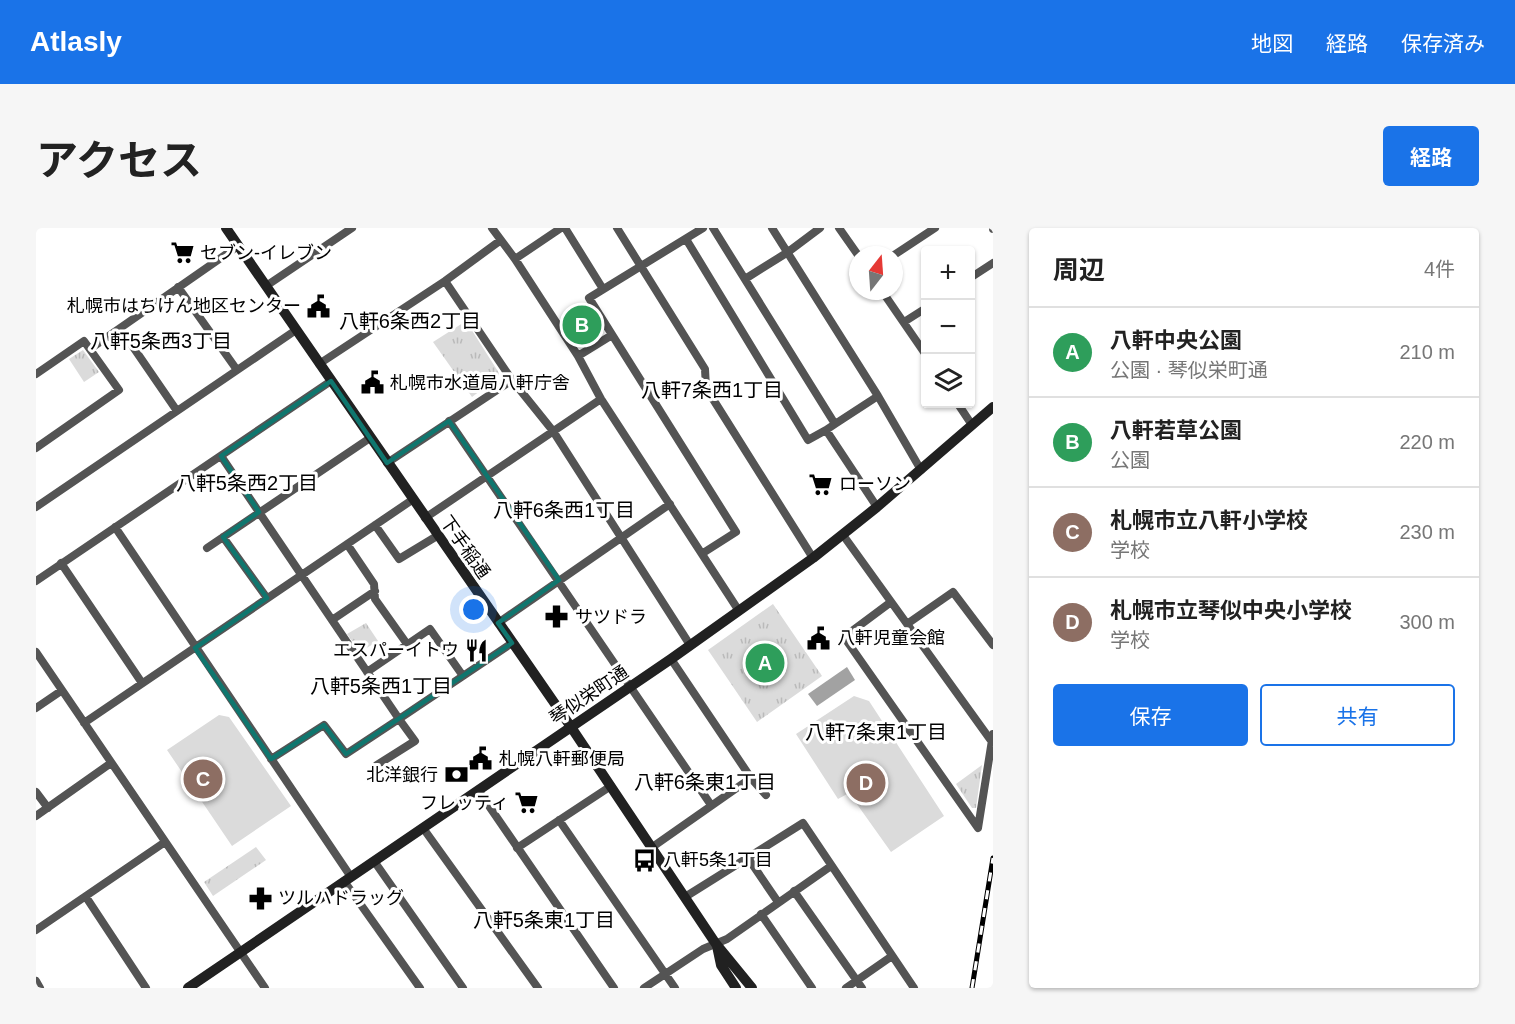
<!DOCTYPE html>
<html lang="ja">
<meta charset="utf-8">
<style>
:root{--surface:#fff;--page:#f6f6f6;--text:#222;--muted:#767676;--line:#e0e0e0;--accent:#1a73e8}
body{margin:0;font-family:Arial,"Noto Sans JP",sans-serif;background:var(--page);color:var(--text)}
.controls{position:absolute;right:18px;top:18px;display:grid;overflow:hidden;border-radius:6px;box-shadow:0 2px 4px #0004}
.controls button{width:54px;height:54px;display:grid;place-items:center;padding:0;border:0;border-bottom:2px solid var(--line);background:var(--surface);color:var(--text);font:30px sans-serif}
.compass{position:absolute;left:813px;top:18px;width:54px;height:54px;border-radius:50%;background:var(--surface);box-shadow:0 2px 4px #0004;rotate:17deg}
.you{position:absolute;left:438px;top:382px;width:21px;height:21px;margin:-15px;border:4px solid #fff;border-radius:50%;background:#1a73e8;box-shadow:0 0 0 9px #1a73e833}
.badge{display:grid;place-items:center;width:39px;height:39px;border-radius:50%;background:var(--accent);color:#fff;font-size:20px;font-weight:700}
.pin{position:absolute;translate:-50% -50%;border:3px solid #fff;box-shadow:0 2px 6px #0006}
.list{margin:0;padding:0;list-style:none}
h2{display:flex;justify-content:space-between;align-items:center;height:78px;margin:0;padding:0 24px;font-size:26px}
h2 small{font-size:20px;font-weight:400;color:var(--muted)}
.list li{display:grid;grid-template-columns:39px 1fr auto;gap:18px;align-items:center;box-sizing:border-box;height:90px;padding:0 24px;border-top:2px solid var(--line)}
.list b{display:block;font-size:22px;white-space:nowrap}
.list p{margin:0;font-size:20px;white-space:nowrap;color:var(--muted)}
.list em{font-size:20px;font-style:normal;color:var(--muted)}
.actions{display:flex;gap:12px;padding:18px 24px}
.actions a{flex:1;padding:14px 0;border:2px solid var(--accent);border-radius:6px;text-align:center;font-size:21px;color:var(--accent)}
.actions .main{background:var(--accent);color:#fff}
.icon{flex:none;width:33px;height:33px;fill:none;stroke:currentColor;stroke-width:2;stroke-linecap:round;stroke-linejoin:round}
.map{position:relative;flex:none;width:957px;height:760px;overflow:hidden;border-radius:6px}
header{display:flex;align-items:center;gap:36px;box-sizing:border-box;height:84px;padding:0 30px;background:var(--accent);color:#fff}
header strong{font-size:28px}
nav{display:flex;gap:33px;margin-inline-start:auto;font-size:21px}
.intro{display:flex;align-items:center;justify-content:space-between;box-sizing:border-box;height:144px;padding:0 36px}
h1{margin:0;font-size:42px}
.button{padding:15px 27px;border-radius:6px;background:var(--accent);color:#fff;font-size:21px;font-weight:700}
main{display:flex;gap:36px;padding:0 36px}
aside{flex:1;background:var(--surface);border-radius:6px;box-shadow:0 2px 4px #0004}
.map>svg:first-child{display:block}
</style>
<header>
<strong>Atlasly</strong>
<nav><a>地図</a><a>経路</a><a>保存済み</a></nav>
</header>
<div class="intro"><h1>アクセス</h1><a class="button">経路</a></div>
<main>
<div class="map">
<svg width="957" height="760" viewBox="0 0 957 760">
<defs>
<pattern id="park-tufts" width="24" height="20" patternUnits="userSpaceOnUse" patternTransform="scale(1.5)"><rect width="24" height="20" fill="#dbdbdb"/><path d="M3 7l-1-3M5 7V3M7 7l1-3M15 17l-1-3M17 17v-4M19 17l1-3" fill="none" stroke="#bababa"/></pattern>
</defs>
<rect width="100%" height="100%" fill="#fff"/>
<path fill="url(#park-tufts)" d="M550,75L568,103L543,118L525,90Z
M430,93L463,145L461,150L436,169L397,114Z
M47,122L63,144L48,154L33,131Z
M737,376L786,448L721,494L672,422Z
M330,395L342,413L324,424L311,406Z
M946,537L940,580H936L920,556Z
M220,619L230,632L177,668L168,654Z"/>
<path fill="#dbdbdb" d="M818,468L833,473L908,588L855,624L813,565L802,571L760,506Z
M183,487L193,489L255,578L196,618L131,522Z"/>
<path fill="#a2a2a2" d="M811,439L819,452L781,478L772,466Z"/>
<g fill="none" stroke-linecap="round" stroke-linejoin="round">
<path stroke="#545454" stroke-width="8" d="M456,0L479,31L542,128L565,171L703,383
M529,0L567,61
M581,0L669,141L670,160L777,330
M667,0L553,70L700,304L667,325
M677,0L799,196L790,202
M736,0L842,168L885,242
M803,0L822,27
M957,0V1
M650,11L772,212L790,202L841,279
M858,27L899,0
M479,31L525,0
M934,50L957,35
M709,51L752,24L784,0
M409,53L476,152L517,203L654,417
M230,58L316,0
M142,59L201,142
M846,63L890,127
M868,94L890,80
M84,100L141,183
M54,121L202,18
M542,128L576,107
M283,136L409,53L465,12
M0,146L48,113L83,162L0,220
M922,176L936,197
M413,193L675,577
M799,196L842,168
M185,228L363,491L476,415
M351,235L476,152
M0,279L260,102
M389,290L565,171
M339,297L363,331L401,308
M79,299L315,649
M807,307L956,514
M187,309L231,370
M311,316L338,356L339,371L371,416
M171,320L334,210
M25,335L106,455
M0,353L295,153
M855,374L808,409L942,600L957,506
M296,392L339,363
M462,395L634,276
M871,396L917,364L957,417
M0,424L229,760
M635,431L715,550L730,567
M331,444L394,401L427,448
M0,480L25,463
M48,495L376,272
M235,531L288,497L310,526L363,491L379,513L341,537
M442,562L578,760
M0,564L12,580
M0,588L75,535
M523,592L639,760
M387,600L502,760
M481,620L575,558
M615,620L715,550
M712,630L742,674
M338,633L427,760
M308,653L384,760
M758,663L826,760
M50,669L110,760
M649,669L767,595L878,760
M725,686L776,760
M0,702L129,614
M0,753L4,760
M608,760L667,721L691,711L795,638
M810,760L856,728"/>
<path stroke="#212121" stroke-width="10" d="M190,0L535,499L680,716L716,760
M681,718L685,737L700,760
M152,760L635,431L777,330L841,279L957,179"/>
<defs>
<path id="rail" d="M936,760L957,630"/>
</defs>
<use href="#rail" stroke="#000" stroke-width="5"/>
<use href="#rail" stroke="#fff" stroke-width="3" stroke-dasharray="9" stroke-linecap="butt"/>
</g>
<path fill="none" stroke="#0f766e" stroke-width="4.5" stroke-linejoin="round" d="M295,153L351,235L413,193L523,352L462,395L476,415L310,526L288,497L235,531L159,420L231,370L187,309L223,284L185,228Z"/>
<defs>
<symbol id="supermarket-bare" viewBox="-9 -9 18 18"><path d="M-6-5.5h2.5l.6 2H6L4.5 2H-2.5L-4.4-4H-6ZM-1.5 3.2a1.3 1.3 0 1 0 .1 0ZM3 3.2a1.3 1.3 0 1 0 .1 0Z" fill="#000" stroke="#fff" stroke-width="2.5" paint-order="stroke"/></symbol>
<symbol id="civic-bare" viewBox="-9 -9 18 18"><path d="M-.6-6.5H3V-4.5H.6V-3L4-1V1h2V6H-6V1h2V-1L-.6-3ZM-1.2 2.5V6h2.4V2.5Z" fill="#000" stroke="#fff" stroke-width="2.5" paint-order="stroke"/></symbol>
<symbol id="pharmacy-bare" viewBox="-9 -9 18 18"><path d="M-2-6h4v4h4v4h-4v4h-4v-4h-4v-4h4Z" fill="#000" stroke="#fff" stroke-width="2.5" paint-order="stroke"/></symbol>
<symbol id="restaurant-bare" viewBox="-9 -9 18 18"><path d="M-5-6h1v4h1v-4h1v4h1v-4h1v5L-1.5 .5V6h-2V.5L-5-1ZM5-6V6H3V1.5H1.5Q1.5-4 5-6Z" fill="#000" stroke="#fff" stroke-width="2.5" paint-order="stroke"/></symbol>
<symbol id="bank-bare" viewBox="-9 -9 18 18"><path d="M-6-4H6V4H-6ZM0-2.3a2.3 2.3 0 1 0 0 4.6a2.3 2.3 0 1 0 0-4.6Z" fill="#000" stroke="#fff" stroke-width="2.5" paint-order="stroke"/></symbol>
<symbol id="bus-bare" viewBox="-9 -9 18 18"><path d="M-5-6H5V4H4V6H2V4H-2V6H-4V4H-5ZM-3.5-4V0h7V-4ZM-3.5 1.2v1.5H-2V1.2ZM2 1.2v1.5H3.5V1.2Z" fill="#000" stroke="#fff" stroke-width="2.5" paint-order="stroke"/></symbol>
</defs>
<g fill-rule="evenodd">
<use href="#supermarket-bare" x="130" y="8" width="33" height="33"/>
<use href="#civic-bare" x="266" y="62" width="33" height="33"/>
<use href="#civic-bare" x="320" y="138" width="33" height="33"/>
<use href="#supermarket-bare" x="768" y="240" width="33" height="33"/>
<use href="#pharmacy-bare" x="504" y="372" width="33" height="33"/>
<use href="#civic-bare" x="766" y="394" width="33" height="33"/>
<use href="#restaurant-bare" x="424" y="406" width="33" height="33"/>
<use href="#civic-bare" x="428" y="514" width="33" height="33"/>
<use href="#bank-bare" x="404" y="530" width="33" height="33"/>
<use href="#supermarket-bare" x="474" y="558" width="33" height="33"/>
<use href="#bus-bare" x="592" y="616" width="33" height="33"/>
<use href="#pharmacy-bare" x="208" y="654" width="33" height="33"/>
</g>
<g text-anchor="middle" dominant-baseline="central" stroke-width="6" stroke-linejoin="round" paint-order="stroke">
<g font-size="18" fill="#000" stroke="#fff" text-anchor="start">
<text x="164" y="25">セブン-イレブン</text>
<text x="265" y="78" text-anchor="end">札幌市はちけん地区センター</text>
<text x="354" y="155">札幌市水道局八軒庁舎</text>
<text x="803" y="256">ローソン</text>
<text x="539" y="389">サツドラ</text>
<text x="801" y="410">八軒児童会館</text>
<text x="423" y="422" text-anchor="end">エスパーイトウ</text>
<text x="463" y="531">札幌八軒郵便局</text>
<text x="402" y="547" text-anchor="end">北洋銀行</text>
<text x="473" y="575" text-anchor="end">フレッティ</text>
<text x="627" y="632">八軒5条1丁目</text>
<text x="242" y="670">ツルハドラッグ</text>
</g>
<g font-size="18" fill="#000" stroke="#fff">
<text transform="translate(429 319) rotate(55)">下手稲通</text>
<text transform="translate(553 467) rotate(-34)">琴似栄町通</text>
</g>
<g font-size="20" fill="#000" stroke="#fff">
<text x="374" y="93">八軒6条西2丁目</text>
<text x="125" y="113">八軒5条西3丁目</text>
<text x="676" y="162">八軒7条西1丁目</text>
<text x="211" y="255">八軒5条西2丁目</text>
<text x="528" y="282">八軒6条西1丁目</text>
<text x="345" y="458">八軒5条西1丁目</text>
<text x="840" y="504">八軒7条東1丁目</text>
<text x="669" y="554">八軒6条東1丁目</text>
<text x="508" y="692">八軒5条東1丁目</text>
</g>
</g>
</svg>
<div class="controls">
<button>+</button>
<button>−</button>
<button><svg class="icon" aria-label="layers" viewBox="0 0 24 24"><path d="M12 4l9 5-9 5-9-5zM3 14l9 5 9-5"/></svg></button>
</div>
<svg class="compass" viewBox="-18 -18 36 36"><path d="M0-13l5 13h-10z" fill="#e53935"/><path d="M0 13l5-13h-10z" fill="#767676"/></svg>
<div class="you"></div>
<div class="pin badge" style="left:729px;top:435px;background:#2e9e5b">A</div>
<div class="pin badge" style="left:546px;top:97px;background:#2e9e5b">B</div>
<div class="pin badge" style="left:167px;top:551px;background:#8d6e63">C</div>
<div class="pin badge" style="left:830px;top:555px;background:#8d6e63">D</div>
</div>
<aside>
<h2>周辺<small>4件</small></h2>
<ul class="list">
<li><span class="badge" style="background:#2e9e5b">A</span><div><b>八軒中央公園</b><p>公園 · 琴似栄町通</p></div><em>210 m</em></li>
<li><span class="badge" style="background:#2e9e5b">B</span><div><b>八軒若草公園</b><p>公園</p></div><em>220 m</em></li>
<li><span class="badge" style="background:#8d6e63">C</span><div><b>札幌市立八軒小学校</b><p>学校</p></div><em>230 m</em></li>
<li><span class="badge" style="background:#8d6e63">D</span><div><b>札幌市立琴似中央小学校</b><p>学校</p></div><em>300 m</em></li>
</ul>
<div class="actions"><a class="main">保存</a><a>共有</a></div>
</aside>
</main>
